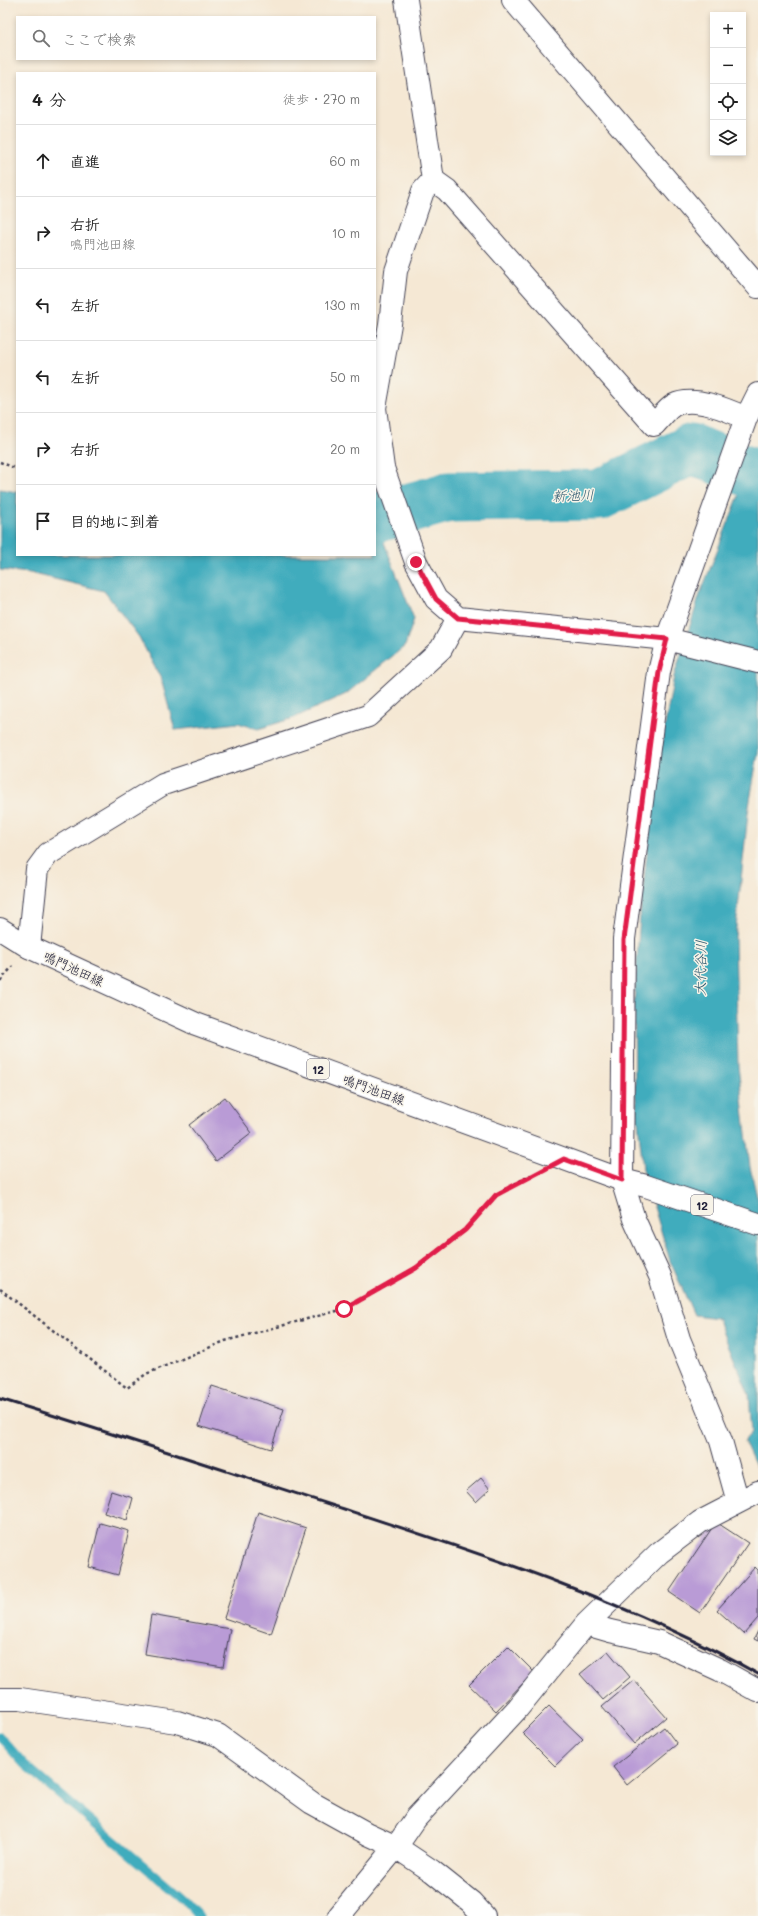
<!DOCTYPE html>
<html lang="ja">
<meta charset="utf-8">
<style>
:root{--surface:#fff;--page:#f6f6f6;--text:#222;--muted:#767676;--line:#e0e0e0}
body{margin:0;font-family:Mali,"Klee One",sans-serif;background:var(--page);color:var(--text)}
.controls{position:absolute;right:12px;top:12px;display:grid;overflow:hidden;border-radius:0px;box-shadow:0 2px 6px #0003}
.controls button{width:36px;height:36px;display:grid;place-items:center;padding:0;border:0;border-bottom:1px solid var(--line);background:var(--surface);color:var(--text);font:20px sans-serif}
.stop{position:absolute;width:12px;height:12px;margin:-9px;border:3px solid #e11d48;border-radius:50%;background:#fff}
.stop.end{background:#e11d48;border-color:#fff;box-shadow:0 1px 4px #0008}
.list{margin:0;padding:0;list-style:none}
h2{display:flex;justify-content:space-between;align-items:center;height:52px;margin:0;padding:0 16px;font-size:17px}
h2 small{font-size:13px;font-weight:400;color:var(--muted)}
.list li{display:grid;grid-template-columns:26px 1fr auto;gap:12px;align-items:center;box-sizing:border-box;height:72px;padding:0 16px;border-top:1px solid var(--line)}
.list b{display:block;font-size:15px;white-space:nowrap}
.list p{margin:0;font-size:13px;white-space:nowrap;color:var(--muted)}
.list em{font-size:13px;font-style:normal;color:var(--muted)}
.icon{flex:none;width:22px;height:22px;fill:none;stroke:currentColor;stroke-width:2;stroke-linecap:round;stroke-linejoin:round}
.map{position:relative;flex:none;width:758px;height:1916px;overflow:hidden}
.search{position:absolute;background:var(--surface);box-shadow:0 2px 6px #0003;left:16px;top:16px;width:360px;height:44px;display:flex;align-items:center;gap:10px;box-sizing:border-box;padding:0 14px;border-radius:0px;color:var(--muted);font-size:15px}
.panel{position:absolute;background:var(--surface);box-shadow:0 2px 6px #0003;left:16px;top:72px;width:360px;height:484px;border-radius:0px}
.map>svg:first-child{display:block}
</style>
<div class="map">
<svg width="758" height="1916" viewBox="0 0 758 1916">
<rect width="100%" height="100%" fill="#f7f3e8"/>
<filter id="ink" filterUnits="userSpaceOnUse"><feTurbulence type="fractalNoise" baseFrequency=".025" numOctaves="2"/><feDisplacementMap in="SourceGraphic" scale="8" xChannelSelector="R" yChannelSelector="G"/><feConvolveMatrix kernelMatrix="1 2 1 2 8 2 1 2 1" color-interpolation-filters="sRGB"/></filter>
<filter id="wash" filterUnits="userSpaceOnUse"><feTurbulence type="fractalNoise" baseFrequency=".012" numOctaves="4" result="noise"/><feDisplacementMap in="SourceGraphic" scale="16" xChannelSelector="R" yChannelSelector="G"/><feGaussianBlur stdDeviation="0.9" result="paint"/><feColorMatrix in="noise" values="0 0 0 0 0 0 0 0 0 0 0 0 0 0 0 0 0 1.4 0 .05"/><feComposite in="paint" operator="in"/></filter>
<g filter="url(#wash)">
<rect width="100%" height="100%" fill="#f5e8d4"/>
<path fill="#3facbd" stroke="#30677c" d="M758,447V752L748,813L735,937L738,1066L750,1167L758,1201V1471L744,1441L752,1432L749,1395L717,1318L694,1315L670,1261L643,1170L635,1091L634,1003L640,915L656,774L674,676L700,594Z
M0,489L17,492V555H375V519L414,619L405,646L346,694L294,718L258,729L238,723L175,730L161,679L139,637L104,591L30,573L0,570Z"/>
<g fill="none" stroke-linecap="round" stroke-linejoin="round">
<path stroke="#3facbd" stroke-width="9" d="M0,1737L24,1764L184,1900L199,1916"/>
<path stroke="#3facbd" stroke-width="51" d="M375,518L449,497L599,495L692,449L758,476"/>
</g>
<g id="blocks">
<path fill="#b99bd6" d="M225,1097L252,1133L216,1161L189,1125Z
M212,1386L284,1409L271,1449L199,1426Z
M481,1478L490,1489L476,1502L466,1491Z
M111,1491L133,1498L127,1520L104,1513Z
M258,1512L306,1528L271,1634L224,1618Z
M716,1522L748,1543L700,1613L669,1592Z
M100,1523L129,1531L118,1575L89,1567Z
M755,1567L758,1570V1618L744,1634L717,1610Z
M151,1615L230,1629L223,1667L145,1654Z
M758,1631V1641L754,1639Z
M508,1646L534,1672L496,1711L469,1685Z
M608,1651L630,1677L603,1700L580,1674Z
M634,1680L666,1717L634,1744L602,1707Z
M549,1706L583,1739L555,1766L522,1733Z
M664,1727L677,1744L627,1785L613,1767Z"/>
</g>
</g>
<g filter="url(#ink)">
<use href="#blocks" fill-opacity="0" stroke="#424052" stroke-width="1"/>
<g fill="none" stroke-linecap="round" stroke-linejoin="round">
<defs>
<path id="street" d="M406,0L433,180L423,191L396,271L390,324L375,408L383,468L416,562L436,599L458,618L667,639L758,662
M513,0L758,287
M433,180L447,190L654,425C660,419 667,409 674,405C694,395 728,410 746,418
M29,947L37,869L48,854L163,784L368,716L441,649L458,618
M738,1502L721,1441L679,1339L660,1276L634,1219L622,1180L624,939L659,672L667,639L746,418L758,394
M586,1624L610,1631L659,1642L720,1670L758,1691
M0,1699H20L177,1722L218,1735L312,1803L368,1834L396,1847L432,1871L471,1902L484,1916
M339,1916L396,1847L416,1818L518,1708L586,1624L659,1553L700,1522L758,1492"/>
<path id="primary" d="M0,929L29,947L196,1024L622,1180L646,1186L758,1224"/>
</defs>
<use href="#street" stroke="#424052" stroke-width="24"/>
<use href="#primary" stroke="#424052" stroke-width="24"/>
<path stroke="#424052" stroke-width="2.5" stroke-dasharray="3 3" stroke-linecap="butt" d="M0,462L17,469
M0,981L13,966
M0,1289L127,1388L146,1374L225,1341L344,1309L416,1268L465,1230L496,1195L531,1175"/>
<use href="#street" stroke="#fff" stroke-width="22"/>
<use href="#primary" stroke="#fff" stroke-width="22"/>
<path stroke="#22223b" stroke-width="3" d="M0,1399C115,1434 229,1472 344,1509C485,1555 628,1601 758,1674"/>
</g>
</g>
<g fill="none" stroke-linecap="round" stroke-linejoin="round" filter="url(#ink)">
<path stroke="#e11d48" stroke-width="5" d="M344,1309L416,1268L465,1230L496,1195L564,1159L622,1180L624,940L659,672L667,639L458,618L436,599L416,562"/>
</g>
<g text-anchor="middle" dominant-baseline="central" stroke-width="3" stroke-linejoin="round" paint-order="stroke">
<g fill="#f7f3e8" stroke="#62616f" stroke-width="1">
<rect x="307" y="1059" width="22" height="20" rx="3"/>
<rect x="691" y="1195" width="22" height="20" rx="3"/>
</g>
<g font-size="12" font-weight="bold" fill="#22223b">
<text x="318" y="1069">12</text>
<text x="702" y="1205">12</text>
</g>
<g font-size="13" fill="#22223b" stroke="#f7f3e8">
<text transform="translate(74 968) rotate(25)">鳴門池田線</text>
<text transform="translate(374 1089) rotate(20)">鳴門池田線</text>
</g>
<g font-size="14" font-style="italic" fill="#2e596f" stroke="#f7f3e8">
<text transform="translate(573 495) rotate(-2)">新池川</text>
<text transform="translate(700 968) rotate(-89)">大代谷川</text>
</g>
</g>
</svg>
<div class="controls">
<button>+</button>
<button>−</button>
<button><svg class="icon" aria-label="locate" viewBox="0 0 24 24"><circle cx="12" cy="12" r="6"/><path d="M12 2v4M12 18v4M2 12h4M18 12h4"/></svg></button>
<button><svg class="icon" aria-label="layers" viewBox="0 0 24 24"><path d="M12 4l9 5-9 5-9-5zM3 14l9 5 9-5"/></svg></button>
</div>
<div class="stop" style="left:344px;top:1309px"></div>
<div class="stop end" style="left:416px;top:562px"></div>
<div class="search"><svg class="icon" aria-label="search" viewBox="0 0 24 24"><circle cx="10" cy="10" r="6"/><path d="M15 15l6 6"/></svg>ここで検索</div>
<section class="panel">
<h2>4 分<small>徒歩 · 270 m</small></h2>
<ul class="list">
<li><svg class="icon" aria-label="ahead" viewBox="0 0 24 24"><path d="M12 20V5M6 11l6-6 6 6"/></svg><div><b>直進</b></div><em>60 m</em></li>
<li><svg class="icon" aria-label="right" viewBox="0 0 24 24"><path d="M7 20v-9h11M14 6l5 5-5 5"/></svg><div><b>右折</b><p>鳴門池田線</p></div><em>10 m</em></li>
<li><svg class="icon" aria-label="left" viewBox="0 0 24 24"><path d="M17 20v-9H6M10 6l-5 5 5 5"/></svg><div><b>左折</b></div><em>130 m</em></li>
<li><svg class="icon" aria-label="left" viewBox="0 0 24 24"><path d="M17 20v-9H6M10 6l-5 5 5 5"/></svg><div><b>左折</b></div><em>50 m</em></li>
<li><svg class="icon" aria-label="right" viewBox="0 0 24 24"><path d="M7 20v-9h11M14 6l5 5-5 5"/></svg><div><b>右折</b></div><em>20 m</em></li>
<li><svg class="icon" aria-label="arrive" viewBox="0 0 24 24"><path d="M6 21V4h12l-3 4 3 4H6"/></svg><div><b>目的地に到着</b></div></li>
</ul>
</section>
</div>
